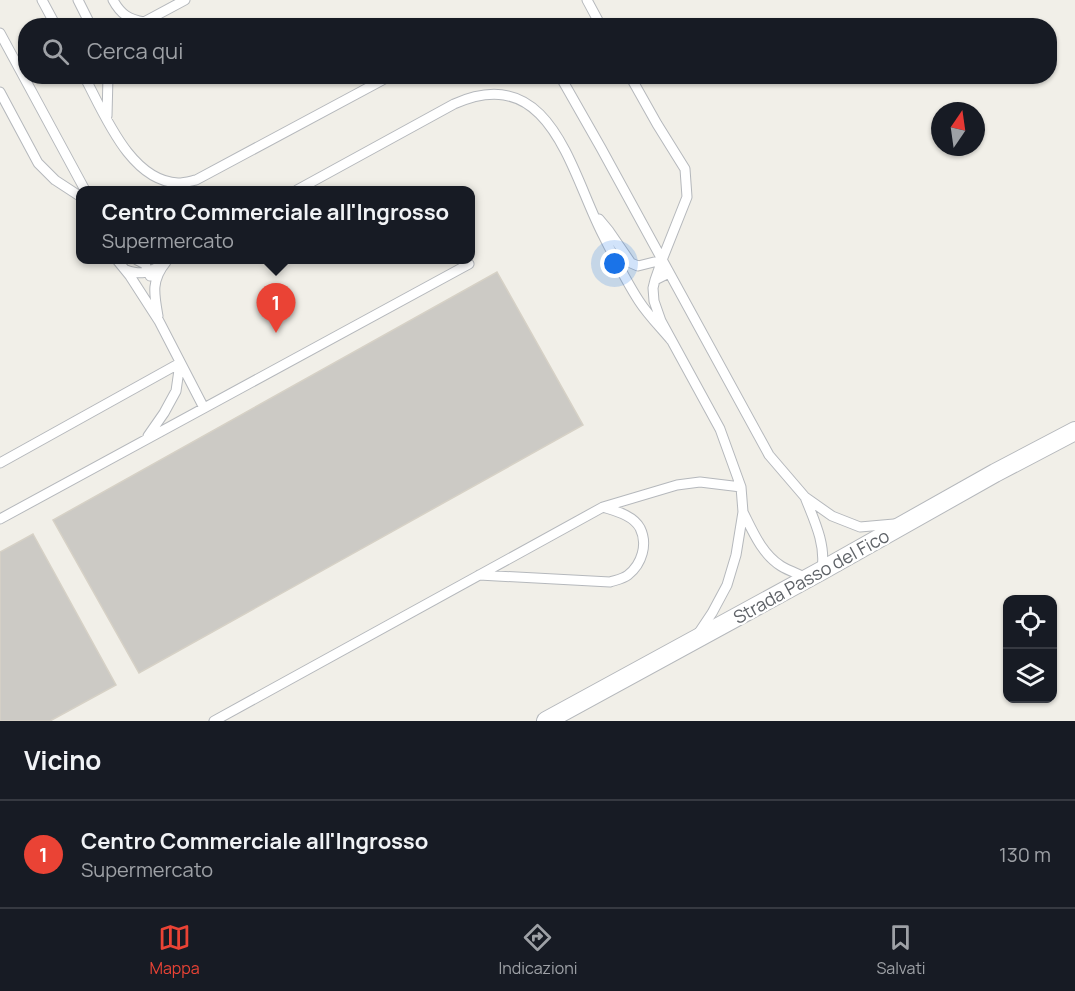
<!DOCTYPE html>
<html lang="it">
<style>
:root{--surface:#171b24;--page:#20242c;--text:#f1f3f6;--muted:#9ea1a6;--line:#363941;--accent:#ea4335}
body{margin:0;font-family:Manrope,sans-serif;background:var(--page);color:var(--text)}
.controls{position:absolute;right:18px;bottom:18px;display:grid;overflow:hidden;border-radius:12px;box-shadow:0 2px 4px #0004}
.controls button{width:54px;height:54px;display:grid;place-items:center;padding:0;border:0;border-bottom:2px solid var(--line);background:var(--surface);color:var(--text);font:30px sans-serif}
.compass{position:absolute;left:931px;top:102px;width:54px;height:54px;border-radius:50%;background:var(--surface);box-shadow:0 2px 4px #0004;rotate:13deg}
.you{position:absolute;left:615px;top:264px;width:21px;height:21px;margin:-15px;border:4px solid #fff;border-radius:50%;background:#1a73e8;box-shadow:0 0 0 9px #1a73e833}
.badge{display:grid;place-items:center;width:39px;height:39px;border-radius:50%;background:var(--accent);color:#fff;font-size:20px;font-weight:700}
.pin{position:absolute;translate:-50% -50px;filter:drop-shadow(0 2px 3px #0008)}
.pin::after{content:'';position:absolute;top:32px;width:21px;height:18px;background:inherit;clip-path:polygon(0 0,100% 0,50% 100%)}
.popup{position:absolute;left:76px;top:186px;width:399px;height:78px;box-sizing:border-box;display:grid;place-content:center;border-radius:12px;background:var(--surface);filter:drop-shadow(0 2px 4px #0005);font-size:20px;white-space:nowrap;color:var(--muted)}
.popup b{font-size:22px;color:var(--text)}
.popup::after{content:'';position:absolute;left:50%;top:100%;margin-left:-12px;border:12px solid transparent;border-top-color:var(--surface)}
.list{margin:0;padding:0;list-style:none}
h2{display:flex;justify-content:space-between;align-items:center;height:78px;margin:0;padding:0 24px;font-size:26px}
h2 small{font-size:20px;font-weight:400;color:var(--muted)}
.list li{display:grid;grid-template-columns:39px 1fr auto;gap:18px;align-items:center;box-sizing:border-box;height:108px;padding:0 24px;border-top:2px solid var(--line)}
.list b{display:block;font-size:22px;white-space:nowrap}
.list p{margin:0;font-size:20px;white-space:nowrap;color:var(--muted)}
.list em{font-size:20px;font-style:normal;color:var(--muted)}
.icon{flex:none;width:33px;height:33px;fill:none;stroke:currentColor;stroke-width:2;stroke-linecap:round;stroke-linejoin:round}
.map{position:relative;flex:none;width:1075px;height:721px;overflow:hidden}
.search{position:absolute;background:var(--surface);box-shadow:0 2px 4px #0004;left:18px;right:18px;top:18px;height:66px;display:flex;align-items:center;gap:15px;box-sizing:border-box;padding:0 21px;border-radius:24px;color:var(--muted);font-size:22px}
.sheet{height:186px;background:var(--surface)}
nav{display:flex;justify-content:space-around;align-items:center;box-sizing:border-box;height:84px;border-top:2px solid var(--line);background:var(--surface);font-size:16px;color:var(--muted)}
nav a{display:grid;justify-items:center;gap:3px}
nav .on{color:var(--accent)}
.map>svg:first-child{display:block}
</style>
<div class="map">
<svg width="1075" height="721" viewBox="0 0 1075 721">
<rect width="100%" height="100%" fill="#f1efe8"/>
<path fill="#cccac5" stroke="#d6d1c6" stroke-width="1.5" d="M497,272L583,425L139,673L53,520Z
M33,534L116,685L50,721H0V552Z"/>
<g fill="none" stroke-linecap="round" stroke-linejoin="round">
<defs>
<path id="service" d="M42,0L56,26
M78,0L91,26
M113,0C121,15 129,19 144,22L185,0
M587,0L601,26
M494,26H504
M0,33L85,190
M84,76C104,113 130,181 178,183C184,183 191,181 196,180L390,76
M560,76L601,148L769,455L805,497L832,516L860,527L894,524
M630,76L657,124L685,169L687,197L662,260L655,280
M0,92L38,163L55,180L81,197
M107,116L108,76
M297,190L454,104C552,60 571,175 604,237C615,259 626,281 639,301C648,315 661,328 671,340
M599,219L609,231L631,263L638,266L662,260
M117,260L130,276L159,321L204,408
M137,260L145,264L150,276
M126,270C144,276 148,272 164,264
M669,273L655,280L653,288L654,301L661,321L720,429L741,487L743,512L736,555L727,585L712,613L698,634
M158,316C154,294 151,280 166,262
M148,436L164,413L176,391L180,363
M0,463L180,363
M805,497C814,520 826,544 822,569
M743,512C753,532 762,554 781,566C789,571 799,574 807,578
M0,519L469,264
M479,575L610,582C616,580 623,579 628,575C642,564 648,544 640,528C633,515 615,511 603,507
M214,721L603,507L677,485L700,482L741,487"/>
<path id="minor" d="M546,721L821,571L995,473L1075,431"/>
</defs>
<use href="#service" stroke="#b5b8bc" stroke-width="11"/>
<use href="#minor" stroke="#b5b8bc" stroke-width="20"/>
<use href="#service" stroke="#fff" stroke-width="9"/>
<use href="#minor" stroke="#fff" stroke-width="18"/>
</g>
<g text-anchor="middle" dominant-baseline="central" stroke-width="4.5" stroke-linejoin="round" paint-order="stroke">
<g font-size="18" fill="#5f6368" stroke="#fff">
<text transform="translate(811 576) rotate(-29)">Strada Passo del Fico</text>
</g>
</g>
</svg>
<div class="controls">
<button><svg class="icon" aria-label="locate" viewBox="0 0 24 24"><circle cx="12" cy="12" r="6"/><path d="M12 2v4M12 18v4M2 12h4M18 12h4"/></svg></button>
<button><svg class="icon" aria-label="layers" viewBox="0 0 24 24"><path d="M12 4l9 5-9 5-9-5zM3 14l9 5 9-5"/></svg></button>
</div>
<svg class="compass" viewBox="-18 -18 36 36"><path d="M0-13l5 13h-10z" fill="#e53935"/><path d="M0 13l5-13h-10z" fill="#9ea1a6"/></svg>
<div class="you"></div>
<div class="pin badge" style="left:276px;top:333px">1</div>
<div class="popup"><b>Centro Commerciale all'Ingrosso</b>Supermercato</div>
<div class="search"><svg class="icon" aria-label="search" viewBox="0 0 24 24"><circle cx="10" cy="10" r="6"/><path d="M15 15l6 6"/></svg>Cerca qui</div>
</div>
<section class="sheet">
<h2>Vicino<small></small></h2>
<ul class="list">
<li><span class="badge">1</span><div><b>Centro Commerciale all'Ingrosso</b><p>Supermercato</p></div><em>130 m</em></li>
</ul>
</section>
<nav>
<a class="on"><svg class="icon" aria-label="map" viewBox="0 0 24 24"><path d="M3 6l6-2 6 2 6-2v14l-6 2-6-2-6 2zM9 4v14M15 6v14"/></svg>Mappa</a>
<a><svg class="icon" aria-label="directions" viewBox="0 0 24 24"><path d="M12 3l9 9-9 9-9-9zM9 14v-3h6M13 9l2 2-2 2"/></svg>Indicazioni</a>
<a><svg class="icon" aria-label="saved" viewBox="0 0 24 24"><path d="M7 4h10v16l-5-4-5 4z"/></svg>Salvati</a>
</nav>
